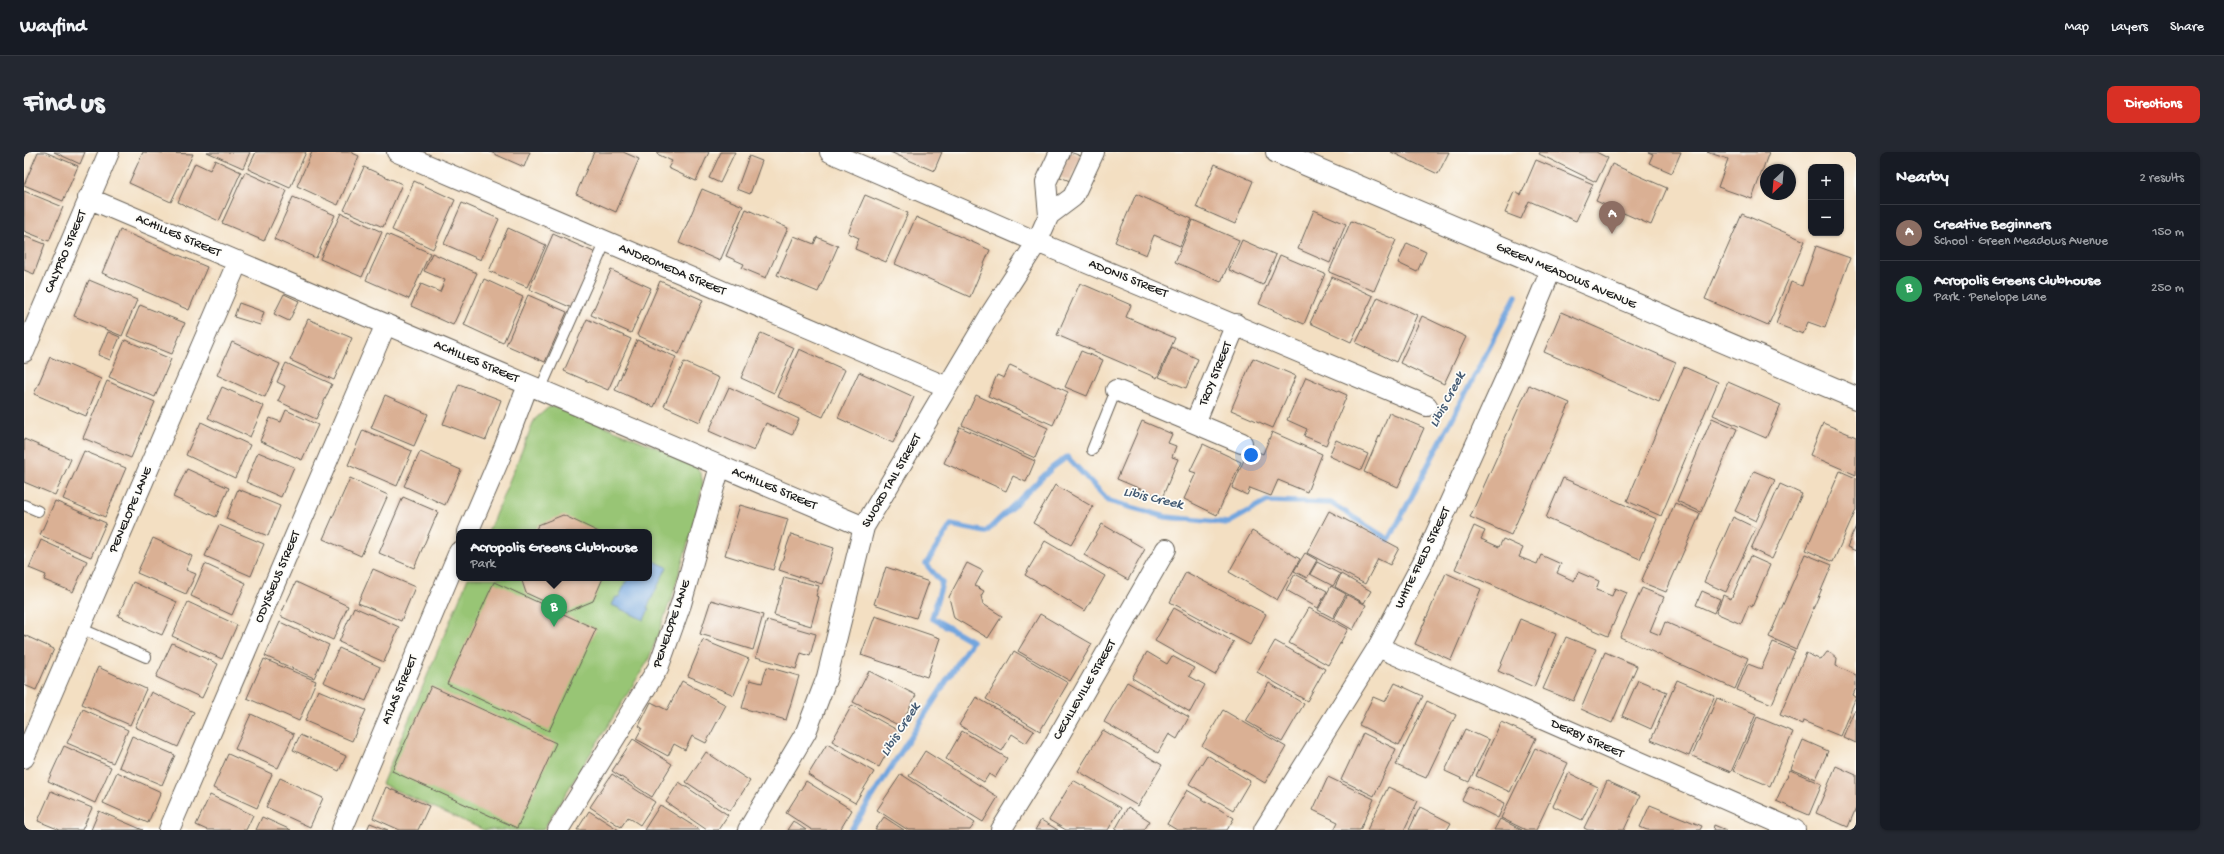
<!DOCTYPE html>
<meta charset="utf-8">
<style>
:root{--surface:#171b24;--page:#242831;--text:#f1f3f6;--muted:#9ea1a6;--line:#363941;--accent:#d93025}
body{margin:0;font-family:"Gochi Hand",sans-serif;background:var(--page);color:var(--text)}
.controls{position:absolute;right:12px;top:12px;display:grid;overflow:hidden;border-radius:8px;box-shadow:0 1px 3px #0004}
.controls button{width:36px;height:36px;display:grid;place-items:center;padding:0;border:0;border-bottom:1px solid var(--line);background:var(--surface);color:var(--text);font:20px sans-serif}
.compass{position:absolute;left:1736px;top:12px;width:36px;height:36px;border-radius:50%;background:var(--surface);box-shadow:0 1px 3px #0004;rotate:206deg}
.you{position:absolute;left:1227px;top:303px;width:14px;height:14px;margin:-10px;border:3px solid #fff;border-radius:50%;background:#1a73e8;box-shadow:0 0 0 6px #1a73e833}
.badge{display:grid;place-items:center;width:26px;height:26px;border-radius:50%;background:var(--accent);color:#fff;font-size:13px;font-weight:700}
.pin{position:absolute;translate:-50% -33px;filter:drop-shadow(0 1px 2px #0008)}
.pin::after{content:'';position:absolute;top:21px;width:14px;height:12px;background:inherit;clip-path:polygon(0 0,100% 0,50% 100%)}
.popup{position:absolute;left:432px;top:377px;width:196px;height:52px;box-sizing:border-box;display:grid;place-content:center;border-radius:8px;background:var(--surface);filter:drop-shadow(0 1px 3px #0005);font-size:13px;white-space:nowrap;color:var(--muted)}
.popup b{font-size:15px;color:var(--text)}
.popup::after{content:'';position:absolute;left:50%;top:100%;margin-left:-8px;border:8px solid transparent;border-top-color:var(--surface)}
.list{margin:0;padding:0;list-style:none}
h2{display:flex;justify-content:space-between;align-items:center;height:52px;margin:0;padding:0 16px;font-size:17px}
h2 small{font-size:13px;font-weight:400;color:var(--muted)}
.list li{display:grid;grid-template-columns:26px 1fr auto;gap:12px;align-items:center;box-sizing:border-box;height:56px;padding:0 16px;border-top:1px solid var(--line)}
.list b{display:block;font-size:15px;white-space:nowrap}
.list p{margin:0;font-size:13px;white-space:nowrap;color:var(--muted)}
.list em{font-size:13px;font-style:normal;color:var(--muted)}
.map{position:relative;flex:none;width:1832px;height:678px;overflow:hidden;border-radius:8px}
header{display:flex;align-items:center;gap:24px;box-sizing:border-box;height:56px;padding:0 20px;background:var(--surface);border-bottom:1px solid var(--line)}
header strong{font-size:19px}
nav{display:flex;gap:22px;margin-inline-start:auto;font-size:14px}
.intro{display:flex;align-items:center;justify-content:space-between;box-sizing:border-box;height:96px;padding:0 24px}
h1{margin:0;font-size:28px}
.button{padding:10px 18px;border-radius:8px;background:var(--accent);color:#fff;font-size:14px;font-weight:700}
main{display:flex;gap:24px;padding:0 24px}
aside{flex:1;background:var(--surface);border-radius:8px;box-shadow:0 1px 3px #0004}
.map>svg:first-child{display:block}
</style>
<header>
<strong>Wayfind</strong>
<nav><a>Map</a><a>Layers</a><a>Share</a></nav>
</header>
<div class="intro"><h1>Find us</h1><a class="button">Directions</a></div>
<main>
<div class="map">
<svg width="1832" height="678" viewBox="0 0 1832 678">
<rect width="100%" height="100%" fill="#fdfcf7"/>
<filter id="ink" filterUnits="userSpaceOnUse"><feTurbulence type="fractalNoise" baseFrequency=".025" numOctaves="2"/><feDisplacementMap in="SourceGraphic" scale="8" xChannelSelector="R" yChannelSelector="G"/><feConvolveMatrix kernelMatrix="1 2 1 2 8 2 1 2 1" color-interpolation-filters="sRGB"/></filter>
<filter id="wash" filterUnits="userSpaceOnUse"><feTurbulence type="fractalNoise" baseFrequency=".012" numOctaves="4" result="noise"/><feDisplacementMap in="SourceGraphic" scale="16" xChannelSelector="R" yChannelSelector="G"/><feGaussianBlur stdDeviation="0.9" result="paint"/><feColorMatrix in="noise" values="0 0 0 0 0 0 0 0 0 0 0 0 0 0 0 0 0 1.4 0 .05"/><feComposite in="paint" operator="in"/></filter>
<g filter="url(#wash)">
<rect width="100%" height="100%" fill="#f3dfc2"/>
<path fill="#98c574" stroke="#5a7048" d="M525,255H535L663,308L673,315L677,322L679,332L671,367L649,442L624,509L519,678H460L358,632L444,426H625V380H464L511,267Z"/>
<path fill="#72a5de" stroke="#47607d" d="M625,407L643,415L623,456L625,457L620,468L588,453L592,445H595L604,426H625Z"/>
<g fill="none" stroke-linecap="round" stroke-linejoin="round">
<path stroke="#72a5de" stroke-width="5.5" d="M827,678L948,489L908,466L918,431L902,412L927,373L962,380L1029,315L1043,305L1085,349L1142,365L1204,371L1243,349L1307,351L1365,388L1492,144"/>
</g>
<g id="blocks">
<path fill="#dab094" d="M14,0H21L54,14L39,49L0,33Z
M30,0H61L56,12Z
M119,0L169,2L147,50L105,31Z
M183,0H226L219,16Z
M232,0H282L266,36L224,17Z
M288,0H326L335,4L314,53L273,34Z
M466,0H506L500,15Z
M570,0H599L615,7L592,60L552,42Z
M634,0H685L672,29L644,16L648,9L633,2Z
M697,0H711L696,31L685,26Z
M866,0H918L910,19Z
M1046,0L1057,4L1046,29L1036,25Z
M1367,0H1425L1414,22Z
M1516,0H1572L1584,6L1572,30L1515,2Z
M1624,0H1657L1648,21L1625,11L1629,2Z
M1683,0H1745L1728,47L1694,35L1704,7Z
M725,4L738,9L726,42L713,37Z
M191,8L217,20L195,69L154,50L171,11L186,18Z
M1512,8L1569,32L1552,69L1505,49L1497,67L1481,61L1490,40L1497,43Z
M1191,12L1229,29L1211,72L1172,55Z
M1588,12L1643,36L1627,73L1572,49Z
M340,15L378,32L359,75L320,58Z
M221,20L263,39L240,89L198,71Z
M390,29L431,48L409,97L368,78Z
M678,37L719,54L696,109L655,91Z
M0,39L39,55L25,89L0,79Z
M1112,42L1168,67L1156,94L1130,83L1122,103L1091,90Z
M841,43L884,61L862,110L831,97L835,86L824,81Z
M269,45L311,63L292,106L250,87Z
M438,51L475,67L457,108L420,92Z
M722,57L764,76L742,126L718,116L720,112L702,104Z
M1290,58L1322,72L1306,111L1274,97Z
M317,61L358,80L338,125L296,107Z
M1718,62L1781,89L1744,174L1681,147Z
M892,65L966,98L946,145L871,112Z
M1169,68L1215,88L1197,130L1151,110Z
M1327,69L1372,88L1350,139L1305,120Z
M484,76L522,93L503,135L465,119Z
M96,78L183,115L165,158L78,121Z
M363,82L406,101L385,147L342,128Z
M529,82L572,101L548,156L505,137Z
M0,84L21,92L10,122L0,118Z
M770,84L790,92L793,85L814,94L794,140L753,123Z
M1218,88L1252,103L1239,133L1205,118Z
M1383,91L1402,100L1393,120L1374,111Z
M1792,94L1826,106L1801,176L1784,170L1779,182L1752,172L1767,130L1778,134Z
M408,101L453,121L429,173L387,154L397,132L416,140L421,128L400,119Z
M1256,103L1301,122L1280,172L1235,152Z
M587,118L627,136L607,181L567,163Z
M1308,125L1349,144L1327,190L1286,171Z
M460,127L499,145L479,191L440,173Z
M65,128L113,148L98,184L50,164Z
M636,129L679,148L655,202L613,183Z
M1056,131L1107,153L1102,165L1151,186L1133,226L1033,183Z
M260,142L275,149L265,169L250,162Z
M504,143L543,160L521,210L482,193Z
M1354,145L1393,163L1372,210L1332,191Z
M215,151L240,160L236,173L210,165Z
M116,153L161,171L148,202L103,184Z
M1537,160L1652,210L1635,250L1520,200Z
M1398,164L1442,185L1420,232L1376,211Z
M284,167L328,186L310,228L266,208Z
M563,167L607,187L584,238L540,219Z
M84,180L96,185L86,208L74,203Z
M737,181L770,196L750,241L717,226Z
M101,188L147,207L131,245L85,225Z
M613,188L652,205L630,255L591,238Z
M208,190L256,212L241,245L193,223Z
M1148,195L1174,207L1162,236L1135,225Z
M775,197L821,218L799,265L754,245Z
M1057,199L1079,208L1063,244L1041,235Z
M26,205L77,227L62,264L10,242Z
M1229,206L1272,224L1249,276L1207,258Z
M660,210L695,226L676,270L640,254Z
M262,211L308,232L292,267L254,249L261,234L253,230Z
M986,213L1044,240L1029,273L964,244L973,223L980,226Z
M1660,215L1694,230L1637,364L1603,349Z
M835,220L890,245L869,291L814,266Z
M1282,225L1323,243L1302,293L1280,284L1283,277L1263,268Z
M83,229L131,250L107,306L59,286Z
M1704,230L1757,253L1742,286L1689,263Z
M435,232L477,248L462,288L419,272Z
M1505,233L1546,251L1487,383L1446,365Z
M198,235L240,254L226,285L184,266Z
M705,235L775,267L768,283L742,271L730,299L685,279Z
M361,243L404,262L390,294L347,276Z
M952,243L1024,276L1011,306L938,273Z
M262,258L294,273L278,308L236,289L246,266L257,270Z
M1365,261L1400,276L1374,335L1340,320Z
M1688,266L1713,277L1677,360L1653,349Z
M1118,269L1148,282L1144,291L1152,294L1148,305L1154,307L1138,346L1093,327Z
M177,270L226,293L211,326L162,303Z
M1799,271L1832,285V323L1786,303Z
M936,275L1011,309L1002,330L989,324L982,339L920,311Z
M339,278L388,299L373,334L324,313Z
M1248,280L1298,302L1283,340L1254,328L1247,344L1226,336L1223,343L1208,336L1225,296L1239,302Z
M0,287L47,307L31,343L0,330Z
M1312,288L1344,302L1337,318L1305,304Z
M1179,292L1217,310L1193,363L1160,347L1172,321L1166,319Z
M60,299L102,316L81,365L39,347Z
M234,300L270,315L257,345L222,330Z
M396,300L437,318L421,353L380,334Z
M163,317L205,336L192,365L149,345Z
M1730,319L1751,328L1732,369L1711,359Z
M1816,319L1832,326V358L1809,410L1782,398Z
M326,326L364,343L337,404L299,387Z
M1539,326L1633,367L1616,407L1522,366Z
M1756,332L1778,342L1748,407L1727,397Z
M1031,333L1069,355L1047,393L1009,371Z
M214,337L256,354L244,384L202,367Z
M379,345L414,360L390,416L355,401Z
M31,349L82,371L67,405L16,383Z
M1651,351L1676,362L1642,440L1617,430Z
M716,353L764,367L749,418L701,403Z
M1305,359L1375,396L1366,413L1354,407L1341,432L1283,401Z
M539,363L575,380H511L514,373Z
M1709,365L1732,376L1702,440L1680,430Z
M1078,372L1121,397L1104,428L1060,403Z
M195,373L240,392L227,424L181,404Z
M1450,374L1461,379L1457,387L1475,395L1479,387L1499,396L1495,405L1513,412L1517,403L1537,412L1533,421L1550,429L1554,420L1575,429L1572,438L1588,444L1591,436L1603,441L1584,484L1431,417Z
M1832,374V399L1823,395Z
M1228,379L1276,407L1253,448L1205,420Z
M767,382L810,396L798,432L755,418Z
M129,386L168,404L162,418L172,422L162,442L113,421Z
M17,388L63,409L49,440L20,428L22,423L5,416Z
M1021,389L1081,424L1061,459L1001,423Z
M1281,401L1293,408L1283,426L1270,419Z
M1781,402L1808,413L1772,497L1745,485Z
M1726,404L1746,413L1728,455L1725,453L1717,472L1692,461L1699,443L1707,447Z
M1293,410L1316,422L1309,434L1286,422Z
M943,411L959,419L951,434L960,439L957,444L959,452L978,464L964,486L930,466L925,445Z
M181,412L222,431L208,463L167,444Z
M862,415L905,430L892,466L850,452Z
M349,417L391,435L377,469L334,451Z
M1162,420L1242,462L1226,493L1146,450Z
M1422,421L1457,437L1427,508L1391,492Z
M1271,422L1303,439L1294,456L1262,438Z
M1317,422L1347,439L1340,451L1311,435Z
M760,425L795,434L792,444L795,445L787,474L750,463Z
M497,426H579L569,449L543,460L502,441Z
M109,430L153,450L138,483L94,464Z
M272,430L324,454L309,488L256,464Z
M470,430L572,477L525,579L423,532Z
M1307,434L1322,442L1309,466L1294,458Z
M1618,436L1640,445L1626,479L1636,483L1641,470L1724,506L1711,537L1596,485Z
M1678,439L1696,447L1690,461L1672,453Z
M1323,443L1342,453L1329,478L1310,467Z
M687,448L739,463L729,498L676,482Z
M164,450L213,473L198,507L148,484Z
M330,455L375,475L360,510L315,490Z
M1150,456L1210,490L1191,523L1131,489Z
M1285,456L1324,477L1304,513L1265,491Z
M1016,462L1068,492L1046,529L994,499Z
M851,464L916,486L903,525L837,503Z
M1496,467L1532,482L1510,535L1474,519Z
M743,468L792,482L786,504L777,501L772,517L732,505Z
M256,470L305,493L290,526L241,504Z
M0,483L30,497L12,538L0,533Z
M1542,485L1572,497L1549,549L1519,537Z
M679,488L725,507L710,543L664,524Z
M1251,489L1301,517L1283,549L1233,520Z
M1749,490L1771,499L1748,552L1713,538L1724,512L1737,517Z
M148,491L194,512L178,546L132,525Z
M315,496L356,515L342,549L299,530Z
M990,499L1044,531L1016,579L962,547Z
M1123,500L1143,512L1148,504L1170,516L1165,524L1181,533L1166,560L1108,526Z
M1581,500L1613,514L1588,571L1557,557Z
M1803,500L1807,501L1813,506L1812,514L1832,523V536L1829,543L1832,545L1816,584L1779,569L1778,572L1756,563L1782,501L1797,508Z
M240,507L292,529L275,569L223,546Z
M74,515L122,537L106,573L58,552Z
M743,515L775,524L762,568L718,556L726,528L738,531Z
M845,519L892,543L876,574L829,550Z
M1614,528L1643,540L1627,577L1598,564Z
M1653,528L1691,544L1665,604L1627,588Z
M658,529L702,553L682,591L668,584L661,598L650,592L644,604L612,587L618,576L615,574L627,550L643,558Z
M1103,530L1165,565L1153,587L1145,582L1134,601L1080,570Z
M1245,531L1280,552L1258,590L1222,569Z
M1371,531L1399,544L1375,593L1335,573L1349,545L1361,550Z
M407,534L532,591L493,676L368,619Z
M294,538L342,558L328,589L281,569Z
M127,540L170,560L154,595L111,575Z
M952,545L1010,579L1002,591L988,582L978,599L935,573Z
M1693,546L1732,562L1707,620L1668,604Z
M1403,549L1432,563L1402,626L1372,613Z
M828,553L875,579L855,615L808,589Z
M59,557L104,578L89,611L43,591Z
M1199,558L1262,595L1241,631L1178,594Z
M1830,559H1832V591L1819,585Z
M227,562L270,582L254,616L211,597Z
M1733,565L1769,580L1746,634L1710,619Z
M1477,570L1512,586L1486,640L1452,624Z
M1441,577L1465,588L1445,630L1421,619Z
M1079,578L1138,613L1114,654L1054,619Z
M938,579L983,606L971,626L965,622L960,630L922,607Z
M1339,581L1372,597L1350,644L1317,628Z
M276,583L322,604L315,619L269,598Z
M108,584L151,603L138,633L95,615Z
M609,587L648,612L628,645L588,619Z
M1779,588L1804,599L1792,627L1767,617Z
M803,592L850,620L831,651L784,623Z
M40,594L87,615L71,651L24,629Z
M1511,596L1544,611L1512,678H1502L1477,666Z
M901,599L974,645L959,670L885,624Z
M682,600L726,629L706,659L662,630Z
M204,602L248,622L233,656L189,636Z
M1183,603L1226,629L1209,658L1165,632Z
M1812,614L1832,623V656L1824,675L1792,661Z
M1766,618L1798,632L1785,663L1752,649Z
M93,620L137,640L124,671L79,651Z
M1545,621L1574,635L1558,668L1529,654Z
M588,622L631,650L616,673L604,665L597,675L566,655Z
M877,622L951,671L946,678H884L853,658Z
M1304,625L1350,647L1336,678H1310L1314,670L1289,658Z
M256,626L299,646L286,675L242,655Z
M1049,628L1097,656L1084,678H1042L1025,668Z
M782,629L828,658L816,678H788L762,661Z
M1583,629L1616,644L1600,678H1564L1560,676Z
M655,630L704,663L694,678H683L642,650Z
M1445,634L1481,651L1474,666L1438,648Z
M362,635L405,654L394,678H376L349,666Z
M1364,635L1394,649L1380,678H1343Z
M1163,638L1210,666L1203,678H1153L1143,672Z
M27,639L68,656L58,678H36L14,669Z
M186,643L229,663L222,678H183L172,673Z
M636,653L676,678H620Z
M1626,653L1678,674L1676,678H1623L1616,675Z
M1104,655L1126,669L1120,678H1091Z
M1396,655L1427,671L1423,678H1385Z
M75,659L119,678H67Z
M565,659L595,678H553Z
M238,665L267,678H232Z
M860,665L880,678H851Z
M1476,667L1498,678H1470Z
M1017,668L1034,678H1011Z
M769,669L782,678H763Z
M346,671L364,678H343Z
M1690,673L1702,678H1689Z"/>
</g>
</g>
<g filter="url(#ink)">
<use href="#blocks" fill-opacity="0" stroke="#676056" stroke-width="1"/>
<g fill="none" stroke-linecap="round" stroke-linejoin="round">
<defs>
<path id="service" d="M516,238L582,89
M1068,298L1092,238
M0,353L14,359
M56,476L122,505"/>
<path id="minor" d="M373,0L923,235
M806,0L1013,90L1403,254
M64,46L840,375
M1025,63L1022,30L1036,0
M0,200L85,0
M1092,238L1218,291
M1171,271L1212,172
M444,380L480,296L504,233
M1354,495L1771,678
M0,606L214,109
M145,678L362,172
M318,678L435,400
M534,678L634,516L657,452L696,314
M724,678L782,580L803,525L840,375L966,163L1013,90L1025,63L1049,45L1070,0
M977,678L1029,594L1142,397
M1240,678L1354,495L1399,410L1484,221L1527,118"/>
<path id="tertiary" d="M1253,0L1832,246"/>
</defs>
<use href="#service" stroke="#676056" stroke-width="12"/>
<use href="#minor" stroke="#676056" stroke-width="22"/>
<use href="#tertiary" stroke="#676056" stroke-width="24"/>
<use href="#service" stroke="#fff" stroke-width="10"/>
<use href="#minor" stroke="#fff" stroke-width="20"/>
<use href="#tertiary" stroke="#fff" stroke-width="22"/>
</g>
</g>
<g text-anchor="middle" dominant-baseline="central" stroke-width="3.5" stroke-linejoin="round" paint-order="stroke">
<g font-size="13" fill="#1c1c1c" stroke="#fdfcf7">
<text transform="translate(154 84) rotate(23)">ACHILLES STREET</text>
<text transform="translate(42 100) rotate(-67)">CALYPSO STREET</text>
<text transform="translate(648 118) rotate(23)">ANDROMEDA STREET</text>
<text transform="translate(1542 124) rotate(23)">GREEN MEADOWS AVENUE</text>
<text transform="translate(1104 127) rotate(22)">ADONIS STREET</text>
<text transform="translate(452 210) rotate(23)">ACHILLES STREET</text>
<text transform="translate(1192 222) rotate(-68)">TROY STREET</text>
<text transform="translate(868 329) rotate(-60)">SWORD TAIL STREET</text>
<text transform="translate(750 337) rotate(23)">ACHILLES STREET</text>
<text transform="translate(107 358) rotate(-67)">PENELOPE LANE</text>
<text transform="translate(1399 406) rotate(-64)">WHITE FIELD STREET</text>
<text transform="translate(254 425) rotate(-67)">ODYSSEUS STREET</text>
<text transform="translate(648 472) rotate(-71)">PENELOPE LANE</text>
<text transform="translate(376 538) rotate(-67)">ATLAS STREET</text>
<text transform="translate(1061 538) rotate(-60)">CECILLEVILLE STREET</text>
<text transform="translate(1563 587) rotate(24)">DERBY STREET</text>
</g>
<g font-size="14" font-style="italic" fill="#435a73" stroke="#fdfcf7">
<text transform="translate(1424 248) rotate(-62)">Libis Creek</text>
<text transform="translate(1129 347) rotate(13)">Libis Creek</text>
<text transform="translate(877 578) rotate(-57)">Libis Creek</text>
</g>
</g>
</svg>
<div class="controls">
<button>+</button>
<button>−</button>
</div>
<svg class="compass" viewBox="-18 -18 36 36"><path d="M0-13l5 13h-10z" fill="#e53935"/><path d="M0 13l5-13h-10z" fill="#9ea1a6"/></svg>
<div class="you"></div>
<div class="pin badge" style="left:1588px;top:82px;background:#8d6e63">A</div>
<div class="pin badge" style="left:530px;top:475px;background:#2e9e5b">B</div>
<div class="popup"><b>Acropolis Greens Clubhouse</b>Park</div>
</div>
<aside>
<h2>Nearby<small>2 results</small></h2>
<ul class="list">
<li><span class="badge" style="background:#8d6e63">A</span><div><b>Creative Beginners</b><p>School · Green Meadows Avenue</p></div><em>150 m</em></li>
<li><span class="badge" style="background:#2e9e5b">B</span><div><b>Acropolis Greens Clubhouse</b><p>Park · Penelope Lane</p></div><em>250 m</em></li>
</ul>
</aside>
</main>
